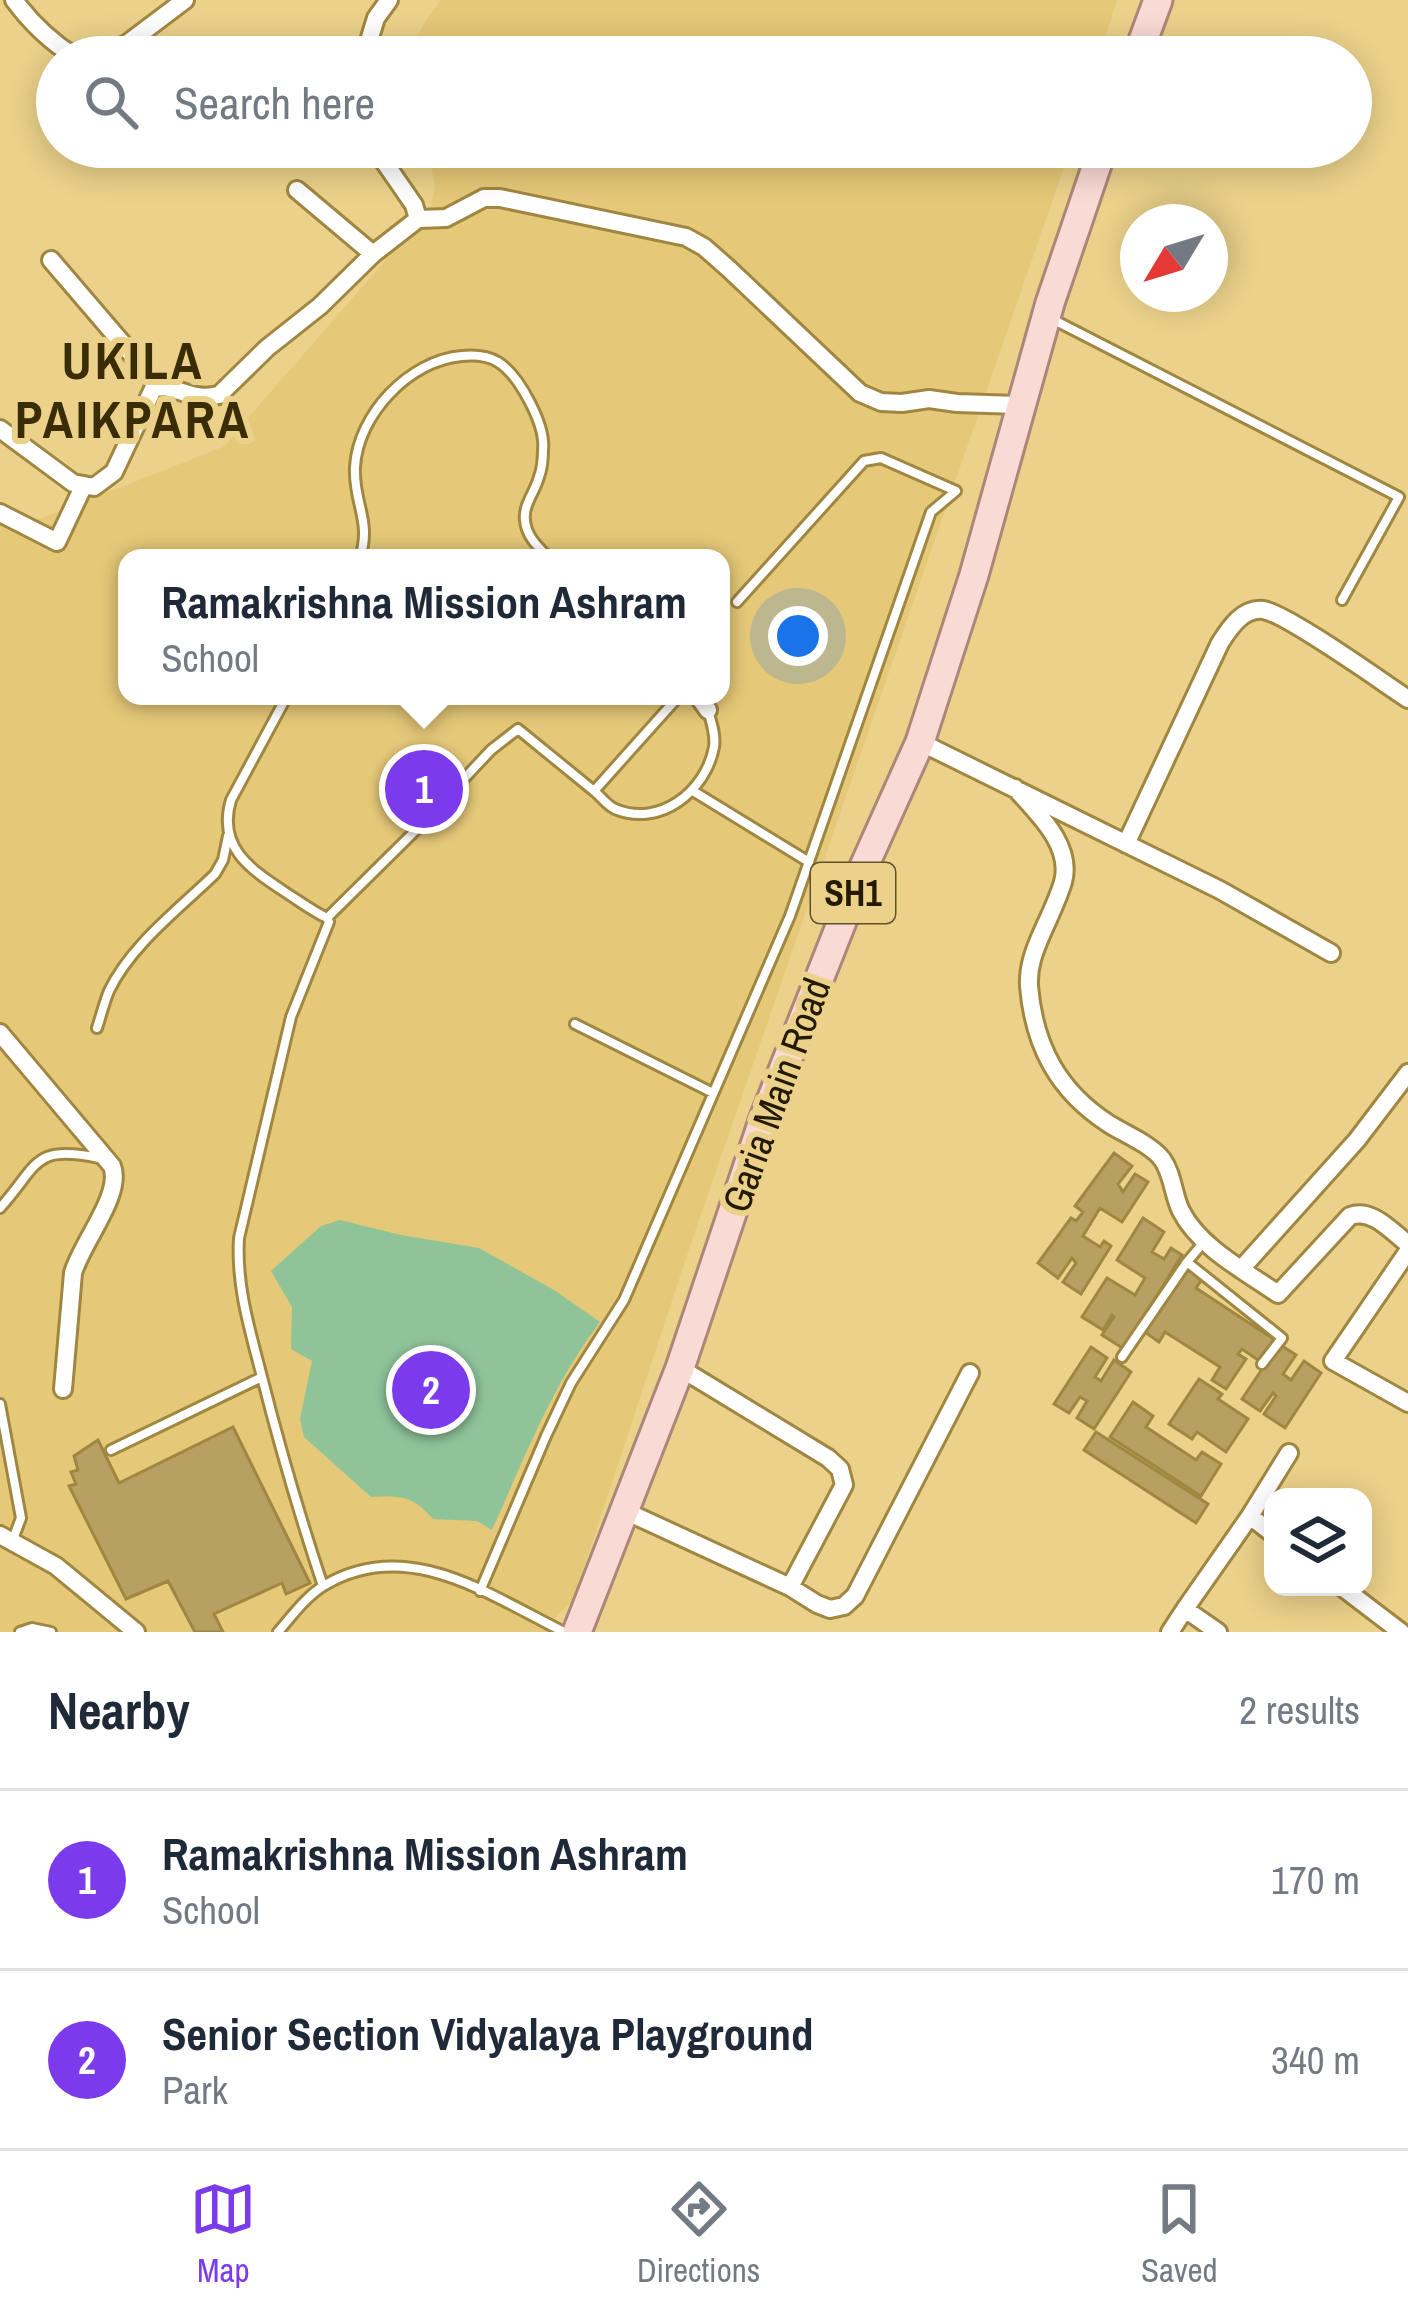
<!DOCTYPE html>
<style>
:root{--surface:#fff;--page:#f6f6f7;--text:#1f2937;--muted:#747a83;--line:#e0e1e3;--accent:#7c3aed}
body{margin:0;font-family:"Archivo Narrow",sans-serif;background:var(--page);color:var(--text)}
.controls{position:absolute;right:36px;bottom:36px;display:grid;overflow:hidden;border-radius:24px;box-shadow:0 6px 30px #0003}
.controls button{width:108px;height:108px;display:grid;place-items:center;padding:0;border:0;border-bottom:3px solid var(--line);background:var(--surface);color:var(--text);font:60px sans-serif}
.compass{position:absolute;left:1120px;top:204px;width:108px;height:108px;border-radius:50%;background:var(--surface);box-shadow:0 6px 30px #0003;rotate:232deg}
.you{position:absolute;left:798px;top:636px;width:42px;height:42px;margin:-30px;border:9px solid #fff;border-radius:50%;background:#1a73e8;box-shadow:0 0 0 18px #1a73e833}
.badge{display:grid;place-items:center;width:78px;height:78px;border-radius:50%;background:var(--accent);color:#fff;font-size:39px;font-weight:700}
.pin{position:absolute;translate:-50% -50%;border:6px solid #fff;box-shadow:0 3px 12px #0006}
.popup{position:absolute;left:118px;top:549px;width:612px;height:156px;box-sizing:border-box;display:grid;place-content:center;border-radius:24px;background:var(--surface);filter:drop-shadow(0 3px 9px #0005);font-size:39px;white-space:nowrap;color:var(--muted)}
.popup b{font-size:45px;color:var(--text)}
.popup::after{content:'';position:absolute;left:50%;top:100%;margin-left:-24px;border:24px solid transparent;border-top-color:var(--surface)}
.list{margin:0;padding:0;list-style:none}
h2{display:flex;justify-content:space-between;align-items:center;height:156px;margin:0;padding:0 48px;font-size:51px}
h2 small{font-size:39px;font-weight:400;color:var(--muted)}
.list li{display:grid;grid-template-columns:78px 1fr auto;gap:36px;align-items:center;box-sizing:border-box;height:180px;padding:0 48px;border-top:3px solid var(--line)}
.list b{display:block;font-size:45px;white-space:nowrap}
.list p{margin:0;font-size:39px;white-space:nowrap;color:var(--muted)}
.list em{font-size:39px;font-style:normal;color:var(--muted)}
.icon{flex:none;width:66px;height:66px;fill:none;stroke:currentColor;stroke-width:2;stroke-linecap:round;stroke-linejoin:round}
.map{position:relative;flex:none;width:1408px;height:1632px;overflow:hidden}
.search{position:absolute;background:var(--surface);box-shadow:0 6px 30px #0003;left:36px;right:36px;top:36px;height:132px;display:flex;align-items:center;gap:30px;box-sizing:border-box;padding:0 42px;border-radius:66px;color:var(--muted);font-size:45px}
.sheet{height:516px;background:var(--surface)}
nav{display:flex;justify-content:space-around;align-items:center;box-sizing:border-box;height:168px;border-top:3px solid var(--line);background:var(--surface);font-size:33px;color:var(--muted)}
nav a{display:grid;justify-items:center;gap:6px}
nav .on{color:var(--accent)}
.map>svg:first-child{display:block}
</style>
<div class="map">
<svg width="1408" height="1632" viewBox="0 0 1408 1632">
<rect width="100%" height="100%" fill="#ebd18a"/>
<path fill="#e5c878" fill-rule="evenodd" d="M441,0H1117L1099,57H410L412,48L426,20Z
M428,147H1071L689,1249L573,1601L557,1615L552,1632H0V512L40,519L223,447L430,209L435,188ZM127,558H721V696H127Z"/>
<path fill="#8fc499" d="M340,1220L401,1235L479,1248L554,1290L600,1322C552,1385 524,1459 492,1530L477,1521L433,1519C412,1495 401,1496 371,1497L304,1437L300,1419L312,1361L291,1349L292,1307L271,1271L321,1226Z"/>
<path fill="#b7a062" stroke="#a08741" stroke-width="3" d="M1114,1153L1132,1166L1118,1184L1123,1192L1135,1174L1148,1182L1122,1222L1100,1208L1083,1236L1100,1247L1104,1241L1111,1246L1081,1294L1063,1282L1076,1263L1072,1258L1058,1278L1038,1263L1071,1218L1076,1221L1083,1212L1075,1206Z
M1143,1218L1164,1232L1152,1252L1164,1259L1171,1248L1182,1255L1124,1349L1102,1335L1114,1317L1112,1315L1103,1330L1082,1317L1107,1278L1135,1295L1145,1278L1117,1260Z
M1187,1267L1203,1278L1196,1288L1275,1340L1261,1362L1242,1349L1238,1354L1246,1359L1226,1389L1212,1380L1220,1367L1165,1332L1159,1342L1142,1330Z
M1279,1344L1296,1355L1283,1374L1291,1380L1304,1361L1321,1373L1285,1428L1264,1414L1276,1396L1273,1393L1260,1411L1242,1399Z
M1091,1347L1107,1358L1095,1377L1101,1381L1114,1360L1131,1372L1094,1429L1077,1418L1087,1401L1080,1397L1069,1413L1054,1404Z
M1199,1379L1222,1394L1218,1399L1248,1419L1226,1452L1197,1432L1192,1439L1169,1424Z
M1133,1402L1153,1416L1146,1427L1196,1460L1202,1452L1221,1464L1201,1496L1110,1437Z
M233,1427L310,1583L286,1594L282,1583L214,1614L223,1632H195L168,1581L126,1599L69,1486L76,1484L71,1472L78,1470L74,1456L98,1440L119,1483Z
M1096,1432L1208,1504L1196,1523L1084,1450Z"/>
<g fill="none" stroke-linecap="round" stroke-linejoin="round">
<defs>
<path id="lane" d="M1052,319L1399,497L1342,600
M175,557L177,558
M360,558C372,520 353,503 355,467C358,414 410,360 462,356C473,355 488,356 498,362C519,375 546,425 543,450C543,458 542,469 539,477C535,492 523,505 525,520C526,536 538,547 549,558
M287,696L231,800C217,847 250,869 285,892C299,901 312,911 327,918L329,922L291,1017L239,1238C236,1286 250,1330 262,1377C280,1448 300,1517 323,1586
M679,696L594,791C602,797 606,805 615,809C660,828 706,791 714,747C716,734 711,722 708,710
M693,791L809,862
M327,918L414,832L491,750L518,729L594,791
M575,1024L713,1093
M97,1028C101,1016 104,1003 109,991C131,945 179,909 215,874L223,860L228,836
M0,1208C39,1165 32,1144 99,1158
M1204,1242L1187,1262L1282,1338L1262,1364
M1122,1357L1187,1262
M0,1404L21,1518L12,1542
M111,1450L262,1377
M480,1591L546,1436L571,1383L624,1300L790,916L931,512L956,491L881,458L864,461L737,602
M20,1632L32,1628L51,1632
M278,1632C292,1616 306,1596 325,1585C408,1536 489,1595 564,1632"/>
<path id="street" d="M14,0C31,23 51,42 75,57
M103,57L128,43L185,0
M364,57L376,18L389,0
M297,190L373,254
M418,219L446,218L484,198H500L686,237L704,247L729,269L860,393L881,402L902,403L929,399L957,403L1020,405
M51,260L158,385
M0,429L73,483L94,487L114,472L153,389C173,381 189,403 219,395L267,348L320,306L373,254L418,219L414,205L374,147
M0,513L57,542L83,487
M698,696L708,710
M920,742L1220,890L1331,953
M1015,788C1037,813 1073,845 1063,882C1058,899 1049,917 1042,933C1034,951 1028,967 1029,986C1034,1046 1058,1091 1109,1124C1125,1134 1150,1144 1162,1159C1173,1174 1173,1195 1181,1211C1200,1248 1245,1271 1278,1294L1350,1216C1372,1208 1391,1231 1408,1244
M1126,844L1220,643C1229,629 1242,608 1263,610C1286,613 1382,682 1408,699
M0,1033L112,1166C123,1194 82,1242 73,1273L63,1389
M1408,1251L1333,1361L1408,1403
M1241,1269L1357,1140L1408,1073
M680,1368L828,1458L840,1469L844,1485L790,1587
M625,1511L790,1587L817,1604L830,1609L844,1606L855,1596L970,1373
M1250,1516L1273,1534
M0,1535L56,1566L136,1632
M1342,1587L1401,1632
M1185,1609L1250,1516L1289,1453
M1170,1632L1185,1609L1218,1632"/>
<path id="primary" d="M1137,57L1158,0
M577,1632L680,1368L764,1118L862,871L920,742L974,575L1050,303L1103,147"/>
</defs>
<use href="#lane" stroke="#a08741" stroke-width="14"/>
<use href="#street" stroke="#a08741" stroke-width="22"/>
<use href="#primary" stroke="#ac8778" stroke-width="33"/>
<use href="#lane" stroke="#fff" stroke-width="8"/>
<use href="#street" stroke="#fff" stroke-width="16"/>
<use href="#primary" stroke="#f9dad4" stroke-width="27"/>
</g>
<g text-anchor="middle" dominant-baseline="central" stroke-width="12" stroke-linejoin="round" paint-order="stroke">
<rect fill="#ebd18a" stroke="#605129" stroke-width="3" x="811" y="863" width="84" height="60" rx="9"/>
<g font-size="36" font-weight="bold" fill="#241a00">
<text x="853" y="893">SH1</text>
</g>
<g font-size="39" fill="#241a00" stroke="#ebd18a">
<text transform="translate(776 1095) rotate(-70)">Garia Main Road</text>
</g>
<g font-size="51" font-weight="bold" letter-spacing="3" fill="#3a2d06" stroke="#ebd18a">
<text x="133" y="360">UKILA<tspan x="133" dy="59">PAIKPARA</tspan></text>
</g>
</g>
</svg>
<div class="controls">
<button><svg class="icon" aria-label="layers" viewBox="0 0 24 24"><path d="M12 4l9 5-9 5-9-5zM3 14l9 5 9-5"/></svg></button>
</div>
<svg class="compass" viewBox="-18 -18 36 36"><path d="M0-13l5 13h-10z" fill="#e53935"/><path d="M0 13l5-13h-10z" fill="#747a83"/></svg>
<div class="you"></div>
<div class="pin badge" style="left:424px;top:789px">1</div>
<div class="popup"><b>Ramakrishna Mission Ashram</b>School</div>
<div class="pin badge" style="left:431px;top:1390px">2</div>
<div class="search"><svg class="icon" aria-label="search" viewBox="0 0 24 24"><circle cx="10" cy="10" r="6"/><path d="M15 15l6 6"/></svg>Search here</div>
</div>
<section class="sheet">
<h2>Nearby<small>2 results</small></h2>
<ul class="list">
<li><span class="badge">1</span><div><b>Ramakrishna Mission Ashram</b><p>School</p></div><em>170 m</em></li>
<li><span class="badge">2</span><div><b>Senior Section Vidyalaya Playground</b><p>Park</p></div><em>340 m</em></li>
</ul>
</section>
<nav>
<a class="on"><svg class="icon" aria-label="map" viewBox="0 0 24 24"><path d="M3 6l6-2 6 2 6-2v14l-6 2-6-2-6 2zM9 4v14M15 6v14"/></svg>Map</a>
<a><svg class="icon" aria-label="directions" viewBox="0 0 24 24"><path d="M12 3l9 9-9 9-9-9zM9 14v-3h6M13 9l2 2-2 2"/></svg>Directions</a>
<a><svg class="icon" aria-label="saved" viewBox="0 0 24 24"><path d="M7 4h10v16l-5-4-5 4z"/></svg>Saved</a>
</nav>
